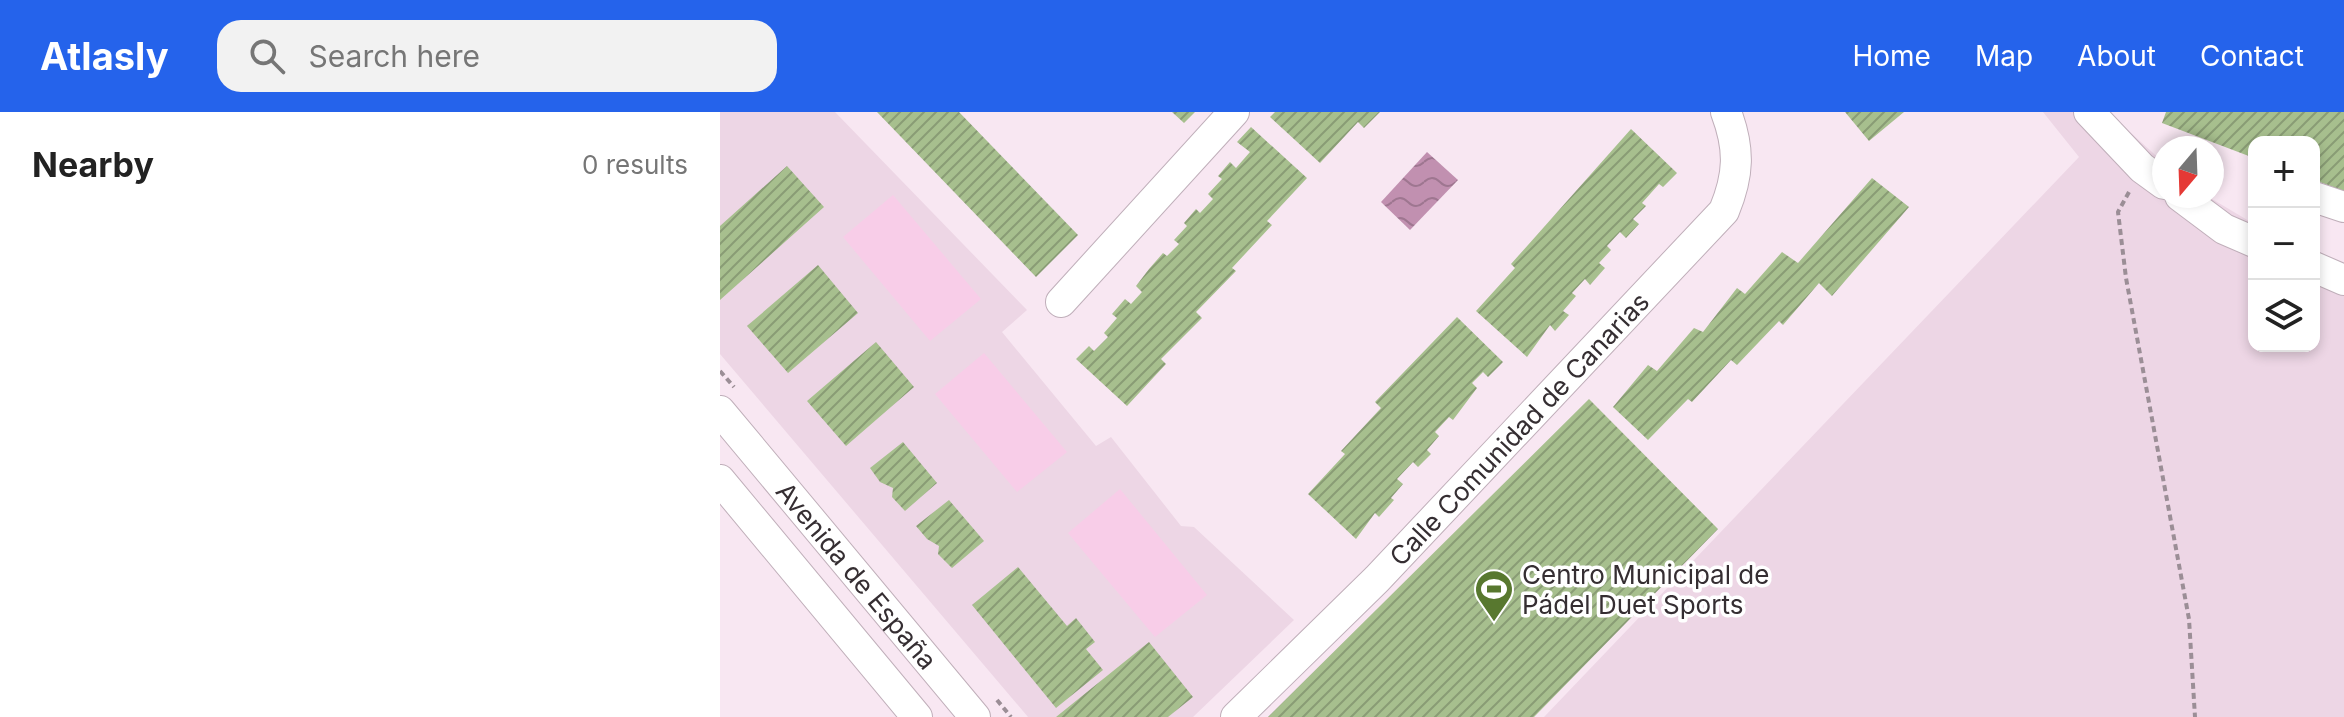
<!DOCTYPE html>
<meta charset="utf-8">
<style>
:root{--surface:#fff;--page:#f2f2f2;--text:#222;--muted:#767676;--line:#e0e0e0;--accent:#2563eb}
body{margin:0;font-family:Inter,sans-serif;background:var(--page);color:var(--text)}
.controls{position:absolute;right:24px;top:24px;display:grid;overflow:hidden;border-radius:16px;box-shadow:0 4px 12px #0003}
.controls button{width:72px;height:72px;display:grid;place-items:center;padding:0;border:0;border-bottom:2px solid var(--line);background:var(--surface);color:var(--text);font:40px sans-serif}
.compass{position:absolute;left:1432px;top:24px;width:72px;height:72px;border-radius:50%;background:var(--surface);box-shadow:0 4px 12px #0003;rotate:199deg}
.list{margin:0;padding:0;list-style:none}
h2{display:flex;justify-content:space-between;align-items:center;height:104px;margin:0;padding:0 32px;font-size:34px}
h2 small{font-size:26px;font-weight:400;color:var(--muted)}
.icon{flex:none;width:44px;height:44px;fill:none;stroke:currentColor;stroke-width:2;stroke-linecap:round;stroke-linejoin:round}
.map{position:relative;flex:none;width:1624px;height:605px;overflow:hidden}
header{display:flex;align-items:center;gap:48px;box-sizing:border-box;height:112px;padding:0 40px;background:var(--accent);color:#fff}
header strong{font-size:38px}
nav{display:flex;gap:44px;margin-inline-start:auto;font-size:28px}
.search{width:560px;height:72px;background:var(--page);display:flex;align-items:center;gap:20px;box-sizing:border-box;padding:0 28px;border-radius:24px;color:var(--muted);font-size:30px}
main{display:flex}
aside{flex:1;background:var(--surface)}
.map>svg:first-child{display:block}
</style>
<header>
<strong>Atlasly</strong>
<div class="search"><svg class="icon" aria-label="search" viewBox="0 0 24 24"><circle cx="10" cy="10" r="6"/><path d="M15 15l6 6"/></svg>Search here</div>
<nav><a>Home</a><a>Map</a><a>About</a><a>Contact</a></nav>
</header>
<main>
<aside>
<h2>Nearby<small>0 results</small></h2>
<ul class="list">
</ul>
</aside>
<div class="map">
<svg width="1624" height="605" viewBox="0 0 1624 605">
<defs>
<pattern id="water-waves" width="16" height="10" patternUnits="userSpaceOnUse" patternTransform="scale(2)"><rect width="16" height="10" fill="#c190b0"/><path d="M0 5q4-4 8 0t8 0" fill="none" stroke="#9e7690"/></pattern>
<pattern id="building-hatch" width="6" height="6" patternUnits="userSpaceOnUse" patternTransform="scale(2)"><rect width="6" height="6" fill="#a7bf8e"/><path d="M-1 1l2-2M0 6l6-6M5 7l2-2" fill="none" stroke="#899c75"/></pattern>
</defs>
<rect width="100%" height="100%" fill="#f8e7f2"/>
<path fill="#edd6e5" d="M0,0H115L307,198L282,220L376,334L391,325L461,414L474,415L574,508L473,605H308L0,242Z
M1323,0H1388L1444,51V84H1487L1534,112V234H1594V143L1624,156V605H824L1359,45Z"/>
<path fill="#f8cde8" d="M173,83L261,187L210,229L123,125Z
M264,241L347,340L297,380L215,282Z
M400,377L487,483L435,525L348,421Z"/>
<path fill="url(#water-waves)" d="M707,40L738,68L690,118L661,90Z"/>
<path fill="url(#building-hatch)" d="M157,0H239L358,123L316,165Z
M452,0H475L464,11Z
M555,0H660L644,16L638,10L600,51L550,5Z
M1125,0H1184L1149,29Z
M1446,0H1624V79L1594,68V30H1534V46L1442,11Z
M531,15L587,66L547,109L552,113L512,156L516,159L476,200L482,206L441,247L446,252L407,294L356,247L369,234L374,239L388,225L384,221L397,206L392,202L405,187L411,192L422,180L416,174L429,157L443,141L447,144L459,132L454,128L467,114L464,111L476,97L480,101L493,87L488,82L502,67L498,64L510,50L516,56L530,40L517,30Z
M911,17L957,61L943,75L939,72L922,91L926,94L913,107L919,112L906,126L900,120L887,134L891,138L879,151L885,156L870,173L865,167L852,181L856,184L843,199L849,203L835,219L830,213L807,245L756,199L795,156L791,152Z
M67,54L104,95L0,188V114Z
M1152,66L1189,95L1112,184L1099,171L1063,213L1059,209L1017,253L1011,248L972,290L968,287L928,328L893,295L928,253L937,259L974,216L983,220L1017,176L1025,182L1062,140L1078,151Z
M98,153L138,201L68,261L27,214Z
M737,205L783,250L768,265L763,260L752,271L757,276L733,308L729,305L715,320L719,324L707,338L711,342L698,355L693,350L677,367L683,372L671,386L674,388L659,405L655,401L636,427L588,382L625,342L621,339L661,296L655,290Z
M156,230L194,275L126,334L87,289Z
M869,287L998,417L814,605H548Z
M183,330L217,371L185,399L172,385L173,376L160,370L150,356Z
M229,388L264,429L232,456L218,442L219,434L207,427L196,414Z
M298,455L347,514L356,506L375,530L366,537L383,558L336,596L252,493Z
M429,530L473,585L448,605H336Z"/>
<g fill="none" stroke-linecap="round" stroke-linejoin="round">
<defs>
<g id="minor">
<path d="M1369,0L1422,56L1444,72"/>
<path d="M1460,84L1504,117L1534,130"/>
<path d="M1594,85L1624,95"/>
<path d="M1594,155L1624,168"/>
<path d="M341,190L514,0"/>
<path id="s1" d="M0,299L255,605"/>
<path d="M0,368L197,605"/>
<path id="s2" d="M516,605L657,467L1004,99C1019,63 1020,37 1006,0"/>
</g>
</defs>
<use href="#minor" stroke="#c0afba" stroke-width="32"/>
<path stroke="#9b8e96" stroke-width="4" stroke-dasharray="6 4" stroke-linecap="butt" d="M1409,80L1398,100L1406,166L1469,507L1475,605
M0,259L14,275
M277,588L291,605"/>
<use href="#minor" stroke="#fff" stroke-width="30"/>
</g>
<defs>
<symbol id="stadium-pin" viewBox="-11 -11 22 30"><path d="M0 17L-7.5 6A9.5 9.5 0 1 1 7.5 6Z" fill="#58782f" stroke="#fff"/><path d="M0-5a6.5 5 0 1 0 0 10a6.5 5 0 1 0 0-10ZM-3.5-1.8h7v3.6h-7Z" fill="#fff"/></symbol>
</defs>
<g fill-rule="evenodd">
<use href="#stadium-pin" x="752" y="455" width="44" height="60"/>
</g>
<g text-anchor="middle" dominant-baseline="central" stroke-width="7" stroke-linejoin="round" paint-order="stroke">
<g font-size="26" fill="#352e32" stroke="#fff">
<text stroke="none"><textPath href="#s2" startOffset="404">Calle Comunidad de Canarias</textPath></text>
<text stroke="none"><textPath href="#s1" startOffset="214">Avenida de España</textPath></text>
</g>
<g font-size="26" fill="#352e32" stroke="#fff" text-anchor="start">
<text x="802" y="462">Centro Municipal de<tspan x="802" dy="30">Pádel Duet Sports</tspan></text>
</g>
</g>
</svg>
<div class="controls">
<button>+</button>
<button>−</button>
<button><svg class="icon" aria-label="layers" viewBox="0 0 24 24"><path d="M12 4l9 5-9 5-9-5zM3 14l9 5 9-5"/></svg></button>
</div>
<svg class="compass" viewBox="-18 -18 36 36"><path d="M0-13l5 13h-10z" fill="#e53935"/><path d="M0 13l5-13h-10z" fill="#767676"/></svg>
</div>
</main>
